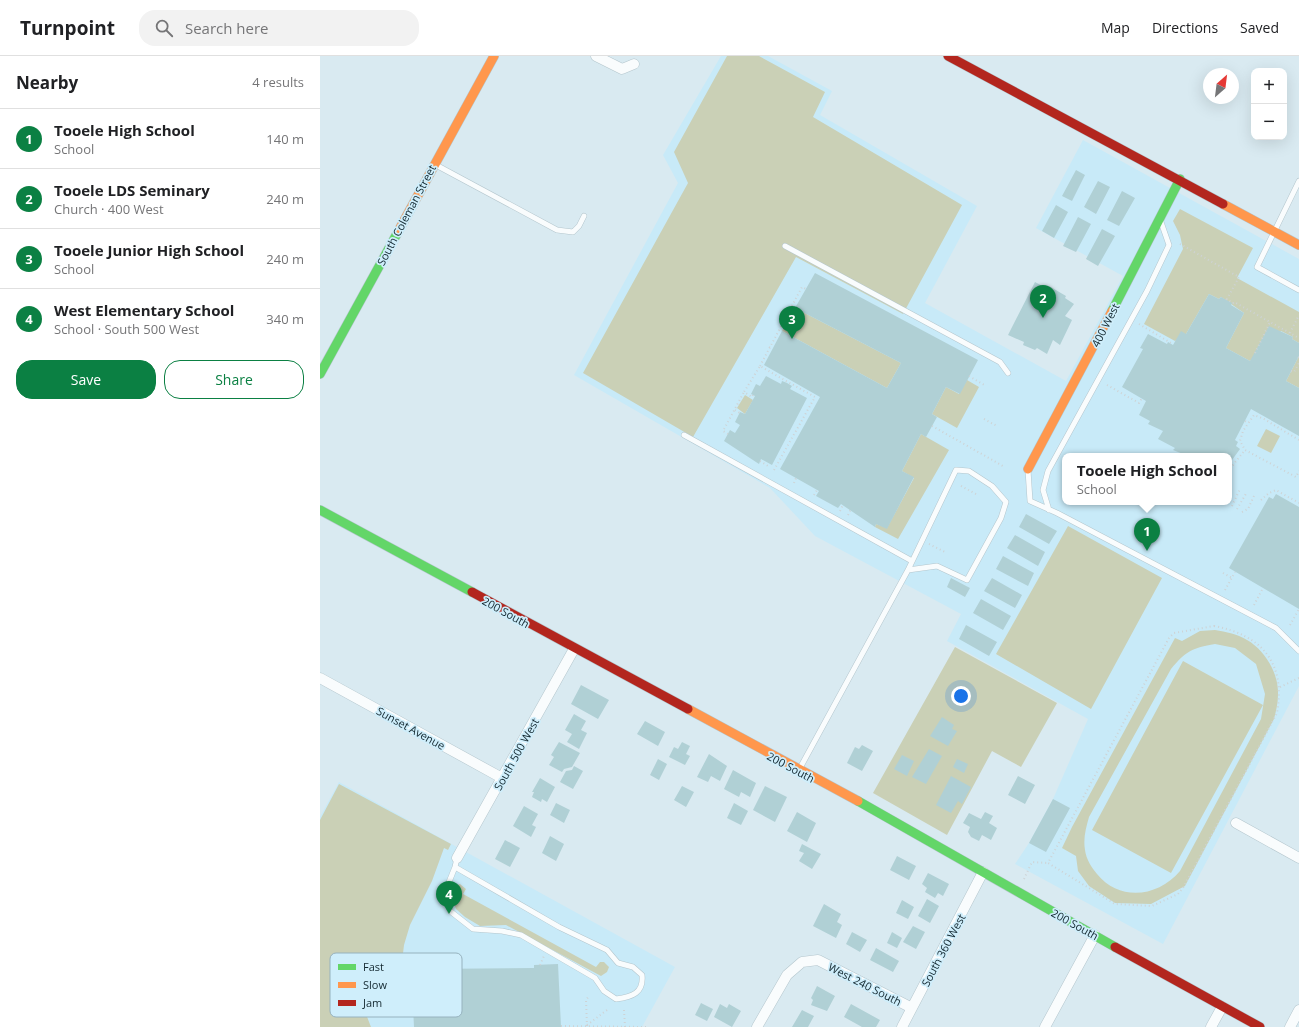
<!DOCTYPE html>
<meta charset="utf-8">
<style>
:root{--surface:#fff;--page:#f2f2f2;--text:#202124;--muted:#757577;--line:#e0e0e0;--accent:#0b8043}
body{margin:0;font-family:"Open Sans",sans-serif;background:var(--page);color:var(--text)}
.controls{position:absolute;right:12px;top:12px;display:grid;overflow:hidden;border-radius:8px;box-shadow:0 4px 16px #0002}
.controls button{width:36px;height:36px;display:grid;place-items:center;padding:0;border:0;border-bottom:1px solid var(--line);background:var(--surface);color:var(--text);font:20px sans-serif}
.compass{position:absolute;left:883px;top:12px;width:36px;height:36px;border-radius:50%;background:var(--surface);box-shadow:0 4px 16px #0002;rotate:28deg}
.you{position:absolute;left:641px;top:640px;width:14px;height:14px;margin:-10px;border:3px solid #fff;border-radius:50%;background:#1a73e8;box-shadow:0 0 0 6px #1a73e833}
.badge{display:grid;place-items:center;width:26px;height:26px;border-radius:50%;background:var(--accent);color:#fff;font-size:13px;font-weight:700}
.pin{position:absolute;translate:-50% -33px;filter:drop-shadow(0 1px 2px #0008)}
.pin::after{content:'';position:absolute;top:21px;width:14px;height:12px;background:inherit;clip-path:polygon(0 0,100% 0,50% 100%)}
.popup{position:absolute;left:742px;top:397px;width:170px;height:52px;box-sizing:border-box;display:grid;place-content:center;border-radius:8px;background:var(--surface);filter:drop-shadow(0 1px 3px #0005);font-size:13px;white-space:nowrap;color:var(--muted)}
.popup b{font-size:15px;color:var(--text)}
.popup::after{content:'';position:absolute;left:50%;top:100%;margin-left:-8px;border:8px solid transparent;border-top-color:var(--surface)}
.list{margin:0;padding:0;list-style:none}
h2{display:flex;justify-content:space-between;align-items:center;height:52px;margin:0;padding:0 16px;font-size:17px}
h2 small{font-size:13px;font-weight:400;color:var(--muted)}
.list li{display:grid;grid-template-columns:26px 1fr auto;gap:12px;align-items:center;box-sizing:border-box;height:60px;padding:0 16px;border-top:1px solid var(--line)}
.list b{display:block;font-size:15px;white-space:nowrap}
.list p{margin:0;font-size:13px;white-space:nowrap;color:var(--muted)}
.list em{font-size:13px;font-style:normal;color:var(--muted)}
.actions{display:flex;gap:8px;padding:12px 16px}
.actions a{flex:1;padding:9px 0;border:1px solid var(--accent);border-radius:16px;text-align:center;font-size:14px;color:var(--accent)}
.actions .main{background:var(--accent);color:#fff}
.icon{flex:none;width:22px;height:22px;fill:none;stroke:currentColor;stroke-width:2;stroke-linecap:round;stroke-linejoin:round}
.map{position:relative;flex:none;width:979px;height:971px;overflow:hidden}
header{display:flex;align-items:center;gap:24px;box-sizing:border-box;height:56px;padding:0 20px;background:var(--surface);border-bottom:1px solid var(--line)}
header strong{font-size:19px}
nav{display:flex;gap:22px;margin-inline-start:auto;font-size:14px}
.search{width:280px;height:36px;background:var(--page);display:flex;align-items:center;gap:10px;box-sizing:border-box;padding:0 14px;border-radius:16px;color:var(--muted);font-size:15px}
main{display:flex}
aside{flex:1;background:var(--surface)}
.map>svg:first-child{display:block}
</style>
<header>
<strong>Turnpoint</strong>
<div class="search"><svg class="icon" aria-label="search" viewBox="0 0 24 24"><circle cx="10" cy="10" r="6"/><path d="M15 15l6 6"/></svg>Search here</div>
<nav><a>Map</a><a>Directions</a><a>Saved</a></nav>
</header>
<main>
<aside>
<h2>Nearby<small>4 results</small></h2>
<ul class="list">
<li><span class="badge">1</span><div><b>Tooele High School</b><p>School</p></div><em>140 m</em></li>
<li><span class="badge">2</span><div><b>Tooele LDS Seminary</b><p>Church · 400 West</p></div><em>240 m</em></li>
<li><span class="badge">3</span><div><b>Tooele Junior High School</b><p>School</p></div><em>240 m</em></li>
<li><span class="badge">4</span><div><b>West Elementary School</b><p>School · South 500 West</p></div><em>340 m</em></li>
</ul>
<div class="actions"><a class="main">Save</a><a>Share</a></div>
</aside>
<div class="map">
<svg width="979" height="971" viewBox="0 0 979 971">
<rect width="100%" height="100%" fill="#d9eaf1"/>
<path fill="#c8eaf8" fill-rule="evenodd" d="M401,0H448L512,35L500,59L657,150L605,247L746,325L803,220L716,172L763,84L979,203V630L843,888L695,808L709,787L733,743L768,663L627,585L641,558L495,480L450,432L254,319L358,127L343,99ZM745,400H909V446H745Z
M19,726L355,911L322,971H0V761Z"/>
<path fill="#cad0b6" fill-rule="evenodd" d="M407,0H439L505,36L493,61L642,149L583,258L476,201L373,381L263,317L368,127L354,96Z
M860,153L933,192L917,222L979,256V287L972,283L973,281L961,275L930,305L906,292L924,257L901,241L899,243L889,238L866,278L855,285L824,268L863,193L860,179L853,165Z
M475,252L581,307L567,332L462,275Z
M979,300V332L966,325Z
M647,324L659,331L637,372L612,358L626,331L639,338Z
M425,339L433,344L425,358L417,352Z
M946,373L960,380L951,397L937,390Z
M601,378L629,394L578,483L555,471L556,468L567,472L594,422L582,415Z
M748,470L842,522L771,653L676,598Z
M895,574C906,576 918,578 927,584C945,594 959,618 958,639C958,647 956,655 954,663L865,830L831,848L795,847L769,830L758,815L756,800L742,792L752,771L855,582L862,585L880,575ZM895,588L915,592L936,608L945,638L941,663L860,815C838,841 800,846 777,818C772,812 766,803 765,794C763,782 766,772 769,761L851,613C866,595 872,592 895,588Z
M635,591L737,647L701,711L672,695L627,779L553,737Z
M863,605L943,649L851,817L772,774Z
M19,728L131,788L128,794L124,792L112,825L90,869L84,889L78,939L46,946L47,951L44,953L51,971H0V764Z
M140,828L146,833L143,838L276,911L280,906H284L289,911L287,916L281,920L186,869L160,870L145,861L136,853L132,842L135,830Z"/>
<path fill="#b0d0d5" d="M756,114L765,119L752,145L742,140Z
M778,125L790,131L776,158L764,151Z
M802,135L815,142L799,170L787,164Z
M736,149L748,156L734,182L722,175Z
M758,161L771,168L756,196L743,190Z
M782,173L795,180L778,210L766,203Z
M495,217L658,304L640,338L626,331L612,358L617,361L606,381L601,378L582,415L594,421L567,473L556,468L555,471L521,448L518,452L496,440L499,435L460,413L500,341L444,309L462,275L567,332L581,307L475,252Z
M715,226L728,233L729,230L746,240L745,242L754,248L745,260L752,264L740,289L733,284L727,298L717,292L715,294L703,289L704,286L688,279Z
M889,238L899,243L901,241L912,247L911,249L924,257L906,292L930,305L949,270L973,281L972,283L979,287V300L966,325L979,332V380L931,353L915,384L918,386L916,390L920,393L912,404L909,400L900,397L898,400H868L853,394L855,392L838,383L843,375L828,368L830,365L819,359L826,345L802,331L823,293L820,292L828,278L847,288L848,286L853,289L861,275L866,278Z
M446,320L461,328L462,325L467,327L472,330L470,333L487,342L452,409L441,403L439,408L404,385L410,374L415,377L420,369L415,366L420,356L425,358L435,340L431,338L436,328L440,330Z
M956,438L979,451V553L909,512L949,441L953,443Z
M706,458L737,475L729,488L699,471Z
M695,479L725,496L718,510L687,492Z
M683,500L714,517L708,530L676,513Z
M631,522L650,532L645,541L627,531Z
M672,522L702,539L695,552L664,535Z
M661,543L691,560L683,574L653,557Z
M646,569L677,586L669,600L639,583Z
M261,629L289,644L278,663L251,648Z
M254,658L266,665L261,674L267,677L259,693L247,686L252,678L245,674Z
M622,661L634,669L632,673L637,675L628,690L610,680Z
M325,665L345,676L338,690L317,678Z
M239,686L260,697L252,711L244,713L242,716L229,709L234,701L231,699Z
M362,686L370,690L366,698L370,700L365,709L349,701L354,691L358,693Z
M542,689L553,695L542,715L527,707L535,691L539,693Z
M609,693L622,700L606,728L592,721Z
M389,698L407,710L400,725L391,720L388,726L377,721Z
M582,699L594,705L587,720L574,713Z
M338,703L347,708L339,724L330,719Z
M637,703L648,708L644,717L633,711Z
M254,710L263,715L253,733L240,726L246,715L252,714Z
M413,714L436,727L430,741L421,736L419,741L404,733Z
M631,720L651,731L642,748L638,745L631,757L616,749Z
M698,720L715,729L705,748L688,739Z
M220,722L235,731L227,746L222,743L221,746L212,741L214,736H212Z
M362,730L374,736L366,751L354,744Z
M445,730L467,741L455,766L433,754Z
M733,743L750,752L726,796L709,787Z
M236,747L250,754L244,767L230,759Z
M414,747L428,755L421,769L407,762Z
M204,750L218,758L212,769L216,771L211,781L193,770Z
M477,756L496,767L487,786L467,775Z
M665,756L673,760L669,767L677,772L671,784L662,779L659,785L651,781L648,776L650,771L643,767L649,757L661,763Z
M230,780L244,788L236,805L222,797Z
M185,784L200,792L190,811L175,803Z
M482,788L501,798L492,813L479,805L484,797L479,795Z
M577,800L596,810L589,824L570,814Z
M608,817L629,828L623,840L618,837L615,842L605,836L607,832L602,828Z
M607,843L619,850L610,867L598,860Z
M582,844L594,851L588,863L576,857Z
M504,848L521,858L517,866L522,869L516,882L493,870Z
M593,870L605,876L596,893L583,886Z
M532,876L547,884L540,896L526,888Z
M572,876L582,882L577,892L567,887Z
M556,892L579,905L573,916L550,904Z
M238,908L241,971H94L93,950L106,949L105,913L214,912V909Z
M497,930L515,940L507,955L491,949L493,944L491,942Z
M381,947L393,953L387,965L375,959Z
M400,948L407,952L409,948L421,955L412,971L394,961Z
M531,948L560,964L556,971H542L524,961Z
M482,954L494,960L488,971H472Z"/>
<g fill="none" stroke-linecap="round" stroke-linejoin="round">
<defs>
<path id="lane" d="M116,109L237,174L253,176L259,170L264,160
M979,125L937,211L979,234
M465,190L680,306L688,317
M364,379L592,505
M708,414L710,445L737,457L956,572L979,595
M729,454L723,434L728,415L827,235L849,189L841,166
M480,712L588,514L636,414L649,415L672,430L686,446L681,462L647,524L617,510L588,514
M135,811L125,836L130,855L153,873L182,875L201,879L275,922L284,935L296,943C312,941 324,937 322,919L313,911L298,907L287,894L239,871L135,811L137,802"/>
<path id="street" d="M276,0L302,13L314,8
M0,622L182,722
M916,767L979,802
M137,802L254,593
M437,971L467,919L482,906L498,904L592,952
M582,971L663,816
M725,971L775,879
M891,971L902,951
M970,971L979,954"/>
<path id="fast" d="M792,255L860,123
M0,318L79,174
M0,454L152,536
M538,745L795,891"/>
<path id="slow" d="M903,148L979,189
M79,174L174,0
M708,413L792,255
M368,653L538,745"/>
<path id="jam" d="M628,0L903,148
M152,536L368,653
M795,891L940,971"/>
</defs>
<use href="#lane" stroke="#b4c6cd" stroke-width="6"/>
<use href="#street" stroke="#b4c6cd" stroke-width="11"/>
<use href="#fast" stroke="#b4c6cd" stroke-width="10"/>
<use href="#slow" stroke="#b4c6cd" stroke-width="10"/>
<use href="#jam" stroke="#b4c6cd" stroke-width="10"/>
<path stroke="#ced3d5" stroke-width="2" stroke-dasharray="1 3" stroke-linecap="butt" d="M860,188L919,221L907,243
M906,243L913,247L914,246L950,266
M819,268L851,287
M970,277L979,259
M449,291L452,293
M935,297L950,266L979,282
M978,301L979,302
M440,310L482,231L486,233
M971,315L974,316L979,307
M649,320L666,330
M787,329L819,347L822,342
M433,339L432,341L424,336L440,310L468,326
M415,354L420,357
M664,363L677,370
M925,365L928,367
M612,370L683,410
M408,378L403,375L424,336
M979,384L944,363L934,359L923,375L920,385L925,394L976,421L979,415
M902,400L903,399
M440,405L448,410
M909,411L913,409L925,394
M454,414L495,341L468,326L467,327
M474,427L476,422
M641,430L656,438
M494,439L497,434
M941,444L949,437L956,434L979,447
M912,450L920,433
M917,453L927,436
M520,455L523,449
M922,456L928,453L934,440
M528,459L531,453
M609,488L625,496
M903,517L912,522
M905,534L915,516
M934,549L943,532
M970,569L979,553
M894,570C942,579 966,607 957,657L863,832L858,838L832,850L795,848L728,807L849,582L854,577Z
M960,631L979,622
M704,823L712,806L728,807
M220,909L224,900
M304,954L305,971
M267,969L287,954
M241,970L326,971
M267,970L266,944L269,940"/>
<use href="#lane" stroke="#f9fcfd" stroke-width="5"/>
<use href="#street" stroke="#f9fcfd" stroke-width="10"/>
<use href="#fast" stroke="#63d668" stroke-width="9"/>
<use href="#slow" stroke="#ff974d" stroke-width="9"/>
<use href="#jam" stroke="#b3261e" stroke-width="9"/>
</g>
<g text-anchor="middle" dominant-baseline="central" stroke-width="3.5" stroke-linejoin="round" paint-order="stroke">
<g font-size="11" fill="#12272f" stroke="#cfeefb">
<text transform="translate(86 159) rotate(-62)">South Coleman Street</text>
<text transform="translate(785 269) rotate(-63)">400 West</text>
<text transform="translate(186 556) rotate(29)">200 South</text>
<text transform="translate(91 672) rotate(29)">Sunset Avenue</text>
<text transform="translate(196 698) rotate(-61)">South 500 West</text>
<text transform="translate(471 711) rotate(28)">200 South</text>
<text transform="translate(755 868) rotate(29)">200 South</text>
<text transform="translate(623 894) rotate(-62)">South 360 West</text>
<text transform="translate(545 928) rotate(27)">West 240 South</text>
</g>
</g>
<rect x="10" y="897" width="132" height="64" rx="6" fill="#cfeefb" stroke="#96b2be" stroke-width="1"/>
<rect x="18" y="908" width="18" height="6" fill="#63d668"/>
<rect x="18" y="926" width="18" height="6" fill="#ff974d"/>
<rect x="18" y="944" width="18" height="6" fill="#b3261e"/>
<g font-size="11" fill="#12272f">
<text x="43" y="915">Fast</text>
<text x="43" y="933">Slow</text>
<text x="43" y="951">Jam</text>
</g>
</svg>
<div class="controls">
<button>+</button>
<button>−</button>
</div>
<svg class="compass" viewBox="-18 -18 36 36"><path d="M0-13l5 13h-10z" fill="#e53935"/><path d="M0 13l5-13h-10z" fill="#757577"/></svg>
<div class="you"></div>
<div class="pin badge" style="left:827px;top:495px">1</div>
<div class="popup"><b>Tooele High School</b>School</div>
<div class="pin badge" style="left:723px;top:262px">2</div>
<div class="pin badge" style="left:472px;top:283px">3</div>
<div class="pin badge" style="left:129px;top:858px">4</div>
</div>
</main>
